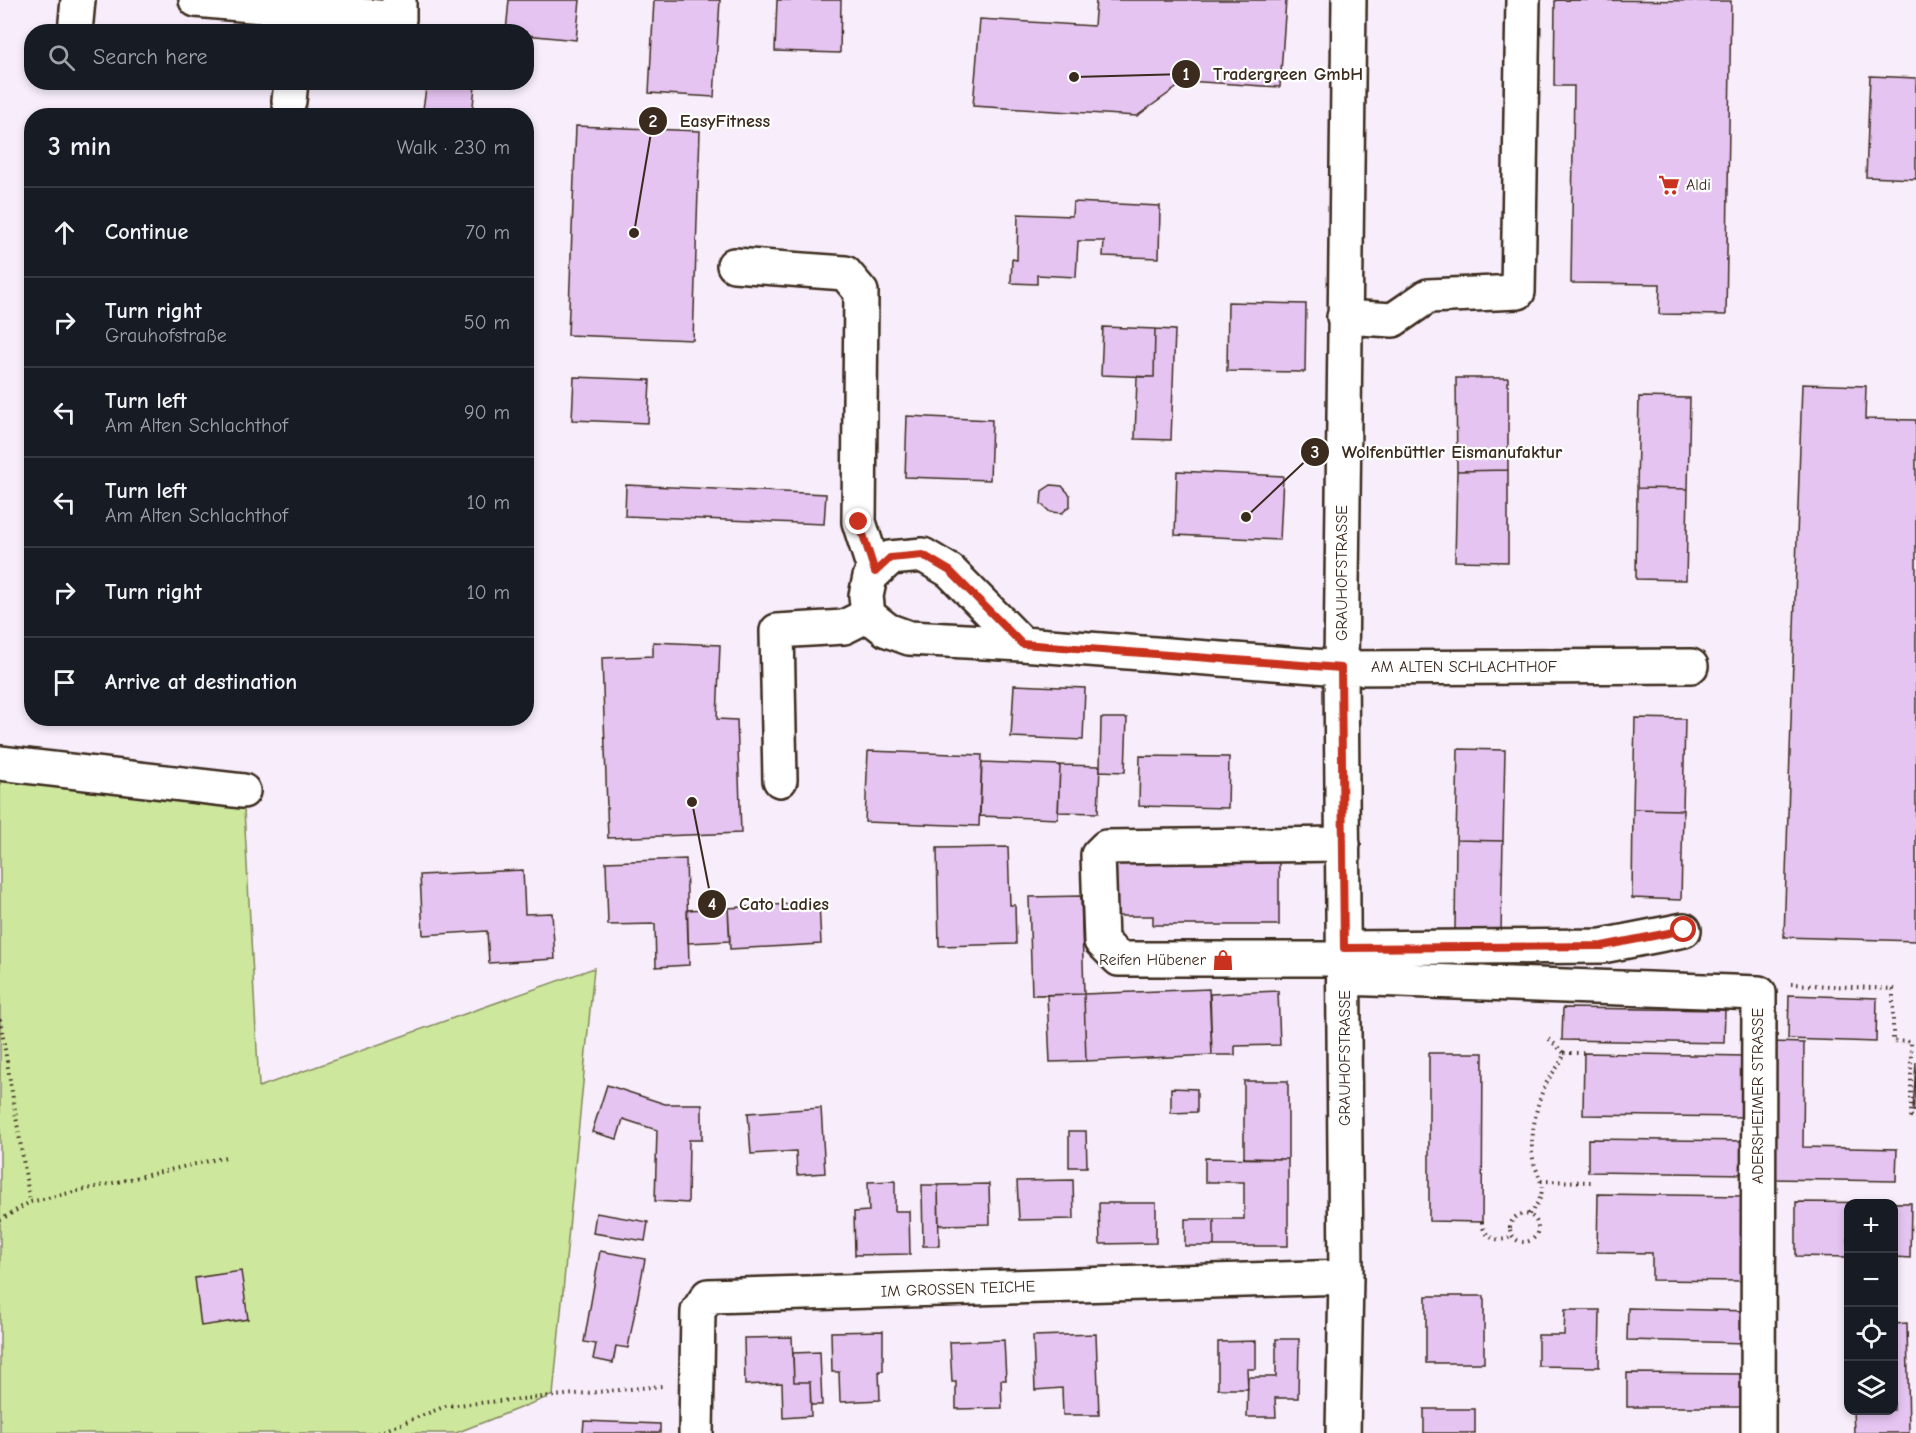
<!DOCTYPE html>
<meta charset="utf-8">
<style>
:root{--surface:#171b24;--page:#20242c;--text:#f1f3f6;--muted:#9ea1a6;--line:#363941}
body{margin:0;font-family:"Comic Neue",sans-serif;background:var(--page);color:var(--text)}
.controls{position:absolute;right:18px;bottom:18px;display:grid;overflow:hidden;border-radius:12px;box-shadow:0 3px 9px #0003}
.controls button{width:54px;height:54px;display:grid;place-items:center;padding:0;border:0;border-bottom:2px solid var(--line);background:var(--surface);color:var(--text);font:30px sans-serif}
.stop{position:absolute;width:18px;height:18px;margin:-14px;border:4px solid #c8321e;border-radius:50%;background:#fff}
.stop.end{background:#c8321e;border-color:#fff;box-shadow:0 2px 6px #0008}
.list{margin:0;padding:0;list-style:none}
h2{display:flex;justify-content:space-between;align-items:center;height:78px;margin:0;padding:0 24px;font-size:26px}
h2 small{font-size:20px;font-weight:400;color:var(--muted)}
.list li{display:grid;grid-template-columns:39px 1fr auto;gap:18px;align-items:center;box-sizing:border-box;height:90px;padding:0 24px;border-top:2px solid var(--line)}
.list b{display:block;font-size:22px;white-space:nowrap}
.list p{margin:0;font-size:20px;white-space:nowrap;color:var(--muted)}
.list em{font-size:20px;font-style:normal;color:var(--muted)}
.icon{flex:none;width:33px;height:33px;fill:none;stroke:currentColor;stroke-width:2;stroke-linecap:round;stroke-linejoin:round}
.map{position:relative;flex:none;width:1916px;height:1433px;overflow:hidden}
.search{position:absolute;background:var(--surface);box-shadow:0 3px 9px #0003;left:24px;top:24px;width:510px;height:66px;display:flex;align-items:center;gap:15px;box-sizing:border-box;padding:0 21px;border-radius:24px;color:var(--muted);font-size:22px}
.panel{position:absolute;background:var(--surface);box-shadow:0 3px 9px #0003;left:24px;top:108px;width:510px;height:618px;border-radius:24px}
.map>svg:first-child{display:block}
</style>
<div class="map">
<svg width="1916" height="1433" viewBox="0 0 1916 1433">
<rect width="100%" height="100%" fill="#f7edfb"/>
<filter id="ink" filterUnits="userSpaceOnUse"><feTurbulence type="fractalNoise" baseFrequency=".0167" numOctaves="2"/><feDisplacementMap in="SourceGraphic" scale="12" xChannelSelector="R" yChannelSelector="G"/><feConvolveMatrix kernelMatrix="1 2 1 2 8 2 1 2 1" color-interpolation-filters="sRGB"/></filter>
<g filter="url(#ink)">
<path fill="#cde79d" stroke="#84885e" stroke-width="1.5" d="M0,746L243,791L259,1087L594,968L553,1395L456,1433H0Z"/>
<path fill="#e5c4f1" stroke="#3b2a1e" stroke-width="1.5" d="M509,0H580L576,40L526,35V32H506Z
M654,0H720L714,97L649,93Z
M777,0H841L840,53L775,51Z
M1096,0H1286L1280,87L1186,81L1137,116L973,106L980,19L1094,26Z
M1555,0L1731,1L1726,315L1659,314L1660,284L1571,283L1574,86H1554Z
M1870,76L1916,78V179L1866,177Z
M427,82H447L475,86L472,116H422Z
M576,126L700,131L693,340L568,335Z
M1073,202L1160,206L1159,258L1103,256L1104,241H1078L1076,277L1037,275V284L1011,283L1012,259L1017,260L1018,214L1072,216Z
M1228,302L1306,304L1305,372L1227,371Z
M1103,327L1155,329L1154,377L1101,375Z
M1155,329L1175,330L1171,440L1135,439L1137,377H1154Z
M574,377L650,380L648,423L572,420Z
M1456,378H1508V470L1457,471Z
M1802,384L1866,386L1865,419L1916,420V941L1784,937Z
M1639,397L1690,398L1688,489L1637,488Z
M907,416L992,420L990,480L905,477Z
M1508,470V562L1455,561L1457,471Z
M1177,471L1283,476L1280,540L1175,535Z
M626,485L826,494L824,524L625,516Z
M1051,485L1062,486L1070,495V506L1062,513L1050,512L1041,504L1042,491Z
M1637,488L1688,489L1686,580L1636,579Z
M653,642L720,645L717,719L737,720L741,833L608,838L602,658L653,656Z
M1014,685L1085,688L1083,740L1011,737Z
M1101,718H1127L1125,772L1100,771Z
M1635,718L1685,719L1683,810L1633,809Z
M1458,749L1505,750L1503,841L1456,840Z
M868,751L982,755L979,826L865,822Z
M1140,756L1229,757L1228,808L1139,806Z
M982,762L1060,765L1058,819L980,816Z
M1060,765L1100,766L1098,813L1058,812Z
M1633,809L1683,810L1681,900L1632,898Z
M1456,840L1503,841L1501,931H1455Z
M1008,847L1010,905H1015L1016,944L939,946L937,848Z
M1116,850H1279V925H1153V916H1116Z
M686,859L689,965L656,967L655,924L608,925L606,862Z
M523,870L525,914L552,913L555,959L489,963L487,931L423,935L420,875Z
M1081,896L1084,994L1032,995L1029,897Z
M819,902L821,944L730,949L728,908Z
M728,908L730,941L688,943L687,910Z
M1209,989L1212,1055L1086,1061L1084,994Z
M1278,991L1280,1045L1235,1046V1055H1212L1210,994Z
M1084,994L1086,1061L1050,1062L1047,995Z
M1789,995L1877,998L1876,1042L1788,1039Z
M1563,1008L1725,1010L1724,1043L1562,1040Z
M1769,1042L1804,1043L1803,1147L1897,1149L1896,1181L1769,1179Z
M1429,1053H1483L1482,1222L1429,1221Z
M1584,1053L1745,1056L1744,1117L1583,1115Z
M1916,1062V1111H1913Z
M1244,1081H1288V1159L1244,1158Z
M607,1085L665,1104H702V1140H689L688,1203L655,1201L657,1130L623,1119L617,1139L592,1132Z
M1171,1088L1197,1089V1112L1171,1113Z
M821,1108L825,1173L797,1175L796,1151L751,1154L748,1113Z
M1069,1131H1086L1087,1167H1069Z
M1588,1139L1750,1141V1174L1588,1172Z
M1205,1158L1288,1159V1246H1214V1219H1244V1182H1205Z
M1073,1180L1074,1219L1019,1220L1017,1181Z
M895,1181V1211H909L910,1254L855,1255L854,1212L869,1211L868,1182Z
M989,1184L990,1224L939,1225L938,1185Z
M922,1185H938L939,1246H923Z
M1598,1194L1743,1196L1742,1281L1652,1280V1253L1597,1252Z
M1796,1202L1911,1203L1910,1258L1894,1257V1204H1848V1257L1796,1256Z
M1099,1203H1156V1243L1100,1244Z
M596,1213L648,1222L645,1241L593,1233Z
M1185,1219H1214V1246H1185Z
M600,1251L645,1259L628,1348L616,1346L613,1363L593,1359L596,1344L584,1342Z
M241,1271L248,1319L201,1326L195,1278Z
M1426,1296H1484V1363H1426Z
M1628,1308L1748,1311L1747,1343L1627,1340Z
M1565,1310H1600L1599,1367L1538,1366V1335H1564Z
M1907,1323L1909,1433H1854L1853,1410H1894V1324Z
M883,1331V1371H879L880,1400L840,1402L839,1372H832L831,1332Z
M1096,1334L1099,1415H1063L1062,1388L1035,1390L1033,1336Z
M792,1337L794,1382H810L811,1416L783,1418L782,1383L745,1385L744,1338Z
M1276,1339H1299L1298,1398H1275L1276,1417H1247L1248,1377H1276Z
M1004,1340L1006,1380H1001L1002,1408L956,1409V1382H952L950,1342Z
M1256,1341V1369H1247L1248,1389H1218V1342Z
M820,1352L822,1405H811L810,1382H794L793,1353Z
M1627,1373L1747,1374L1746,1407H1627Z
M1424,1409H1475V1433H1424Z
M584,1421L660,1424V1433H583Z"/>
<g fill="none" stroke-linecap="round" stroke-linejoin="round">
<defs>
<path id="minor" d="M196,0L399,19V0
M75,32L78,0
M289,101L291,82
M734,265L845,273L861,292L859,522L875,572
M1344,317L1393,320L1428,296L1518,292L1523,0
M1022,644L909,638L887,630L868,615L866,596L870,577L890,558L923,555L950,571L1022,644L1341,668L1691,666
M0,763L243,791
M780,780L777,631L844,627L868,615
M1343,844L1106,847L1098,855L1101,941L1119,959H1344
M1344,948L1602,946L1684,930
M1344,978L1759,993L1758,1433
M696,1433L698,1311L708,1296L1346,1277
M1343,1433L1346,1277L1341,668L1349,0"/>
</defs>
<use href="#minor" stroke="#3b2a1e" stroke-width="38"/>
<path stroke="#3b2a1e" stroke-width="4" stroke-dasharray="1.5 4.5" stroke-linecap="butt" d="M1791,984L1893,989V1041L1911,1042V1116L1916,1119
M0,1019L30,1202L226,1157
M1564,1053H1584
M1541,1181L1591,1182
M1529,1214C1557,1184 1530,1176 1532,1145C1533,1123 1538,1095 1550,1077C1556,1068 1561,1064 1564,1053L1549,1039
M1510 1228a14 14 0 1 1 28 0a14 14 0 1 1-28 0Z
M0,1220L30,1202
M1482,1222C1483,1238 1499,1244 1513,1236
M378,1433L446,1406L662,1386"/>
<use href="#minor" stroke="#fff" stroke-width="33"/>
</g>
</g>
<g fill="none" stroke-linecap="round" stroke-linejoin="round" filter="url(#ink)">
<path stroke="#c8321e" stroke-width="8" d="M859,522L875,572L890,558L923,555L950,571L1022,644L1341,668L1344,948L1602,946L1684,930"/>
</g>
<defs>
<symbol id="supermarket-bare" viewBox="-9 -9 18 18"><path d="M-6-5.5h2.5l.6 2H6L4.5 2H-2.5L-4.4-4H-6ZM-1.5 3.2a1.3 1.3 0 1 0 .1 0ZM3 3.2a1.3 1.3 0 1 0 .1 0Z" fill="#c8321e" stroke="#fff" stroke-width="2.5" paint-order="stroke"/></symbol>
<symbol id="shop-bare" viewBox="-9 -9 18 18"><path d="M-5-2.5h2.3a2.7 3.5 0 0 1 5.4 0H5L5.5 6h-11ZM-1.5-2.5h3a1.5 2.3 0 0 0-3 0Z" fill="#c8321e" stroke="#fff" stroke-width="2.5" paint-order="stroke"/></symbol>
</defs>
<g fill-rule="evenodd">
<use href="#supermarket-bare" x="1654" y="170" width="30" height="30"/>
<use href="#shop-bare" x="1208" y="945" width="30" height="30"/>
</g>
<g text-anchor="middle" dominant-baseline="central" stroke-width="4.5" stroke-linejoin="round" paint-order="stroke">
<g font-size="16" fill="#3b2a1e" stroke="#fff" text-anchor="start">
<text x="1686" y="185">Aldi</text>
<text x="1206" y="960" text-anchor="end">Reifen Hübener</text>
</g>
<g font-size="16" fill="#3b2a1e" stroke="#fff">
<text transform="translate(1342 573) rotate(-90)">GRAUHOFSTRASSE</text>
<text x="1464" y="667">AM ALTEN SCHLACHTHOF</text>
<text transform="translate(1345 1058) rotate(-90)">GRAUHOFSTRASSE</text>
<text transform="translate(1758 1096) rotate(-90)">ADERSHEIMER STRASSE</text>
<text transform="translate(958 1289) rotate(-2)">IM GROSSEN TEICHE</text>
</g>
</g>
<path fill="none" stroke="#3b2a1e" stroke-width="2" d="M1074 77L1186 74M634 233L653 121M1246 517L1315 452M692 802L712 904"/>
<g fill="#3b2a1e" stroke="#fff" stroke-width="2">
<circle cx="1074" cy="77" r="6"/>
<circle cx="634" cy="233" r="6"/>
<circle cx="1246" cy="517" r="6"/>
<circle cx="692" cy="802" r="6"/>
<circle cx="1186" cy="74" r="15"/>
<circle cx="653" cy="121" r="15"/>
<circle cx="1315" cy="452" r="15"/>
<circle cx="712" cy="904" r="15"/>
</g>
<g font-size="18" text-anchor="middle" font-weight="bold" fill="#fff">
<text x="1186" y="80">1</text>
<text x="653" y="127">2</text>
<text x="1315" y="458">3</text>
<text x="712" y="910">4</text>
</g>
<g font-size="18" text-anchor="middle" font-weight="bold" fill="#3b2a1e" stroke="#fff" stroke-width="4.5" stroke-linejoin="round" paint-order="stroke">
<text x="1288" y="80">Tradergreen GmbH</text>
<text x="725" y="127">EasyFitness</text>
<text x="1452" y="458">Wolfenbüttler Eismanufaktur</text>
<text x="784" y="910">Cato Ladies</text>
</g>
</svg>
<div class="controls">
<button>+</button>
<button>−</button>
<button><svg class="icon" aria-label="locate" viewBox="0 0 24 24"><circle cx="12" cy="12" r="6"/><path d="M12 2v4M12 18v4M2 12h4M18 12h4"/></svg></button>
<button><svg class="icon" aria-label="layers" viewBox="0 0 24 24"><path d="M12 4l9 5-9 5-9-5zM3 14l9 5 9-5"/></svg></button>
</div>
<div class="stop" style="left:1684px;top:930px"></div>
<div class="stop end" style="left:859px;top:522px"></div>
<div class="search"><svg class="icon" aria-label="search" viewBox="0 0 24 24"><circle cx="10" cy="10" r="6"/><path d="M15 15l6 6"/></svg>Search here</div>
<section class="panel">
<h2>3 min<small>Walk · 230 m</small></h2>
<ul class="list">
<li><svg class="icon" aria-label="ahead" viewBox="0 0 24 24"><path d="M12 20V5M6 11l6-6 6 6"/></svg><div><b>Continue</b></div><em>70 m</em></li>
<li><svg class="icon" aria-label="right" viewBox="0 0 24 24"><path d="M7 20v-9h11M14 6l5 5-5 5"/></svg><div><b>Turn right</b><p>Grauhofstraße</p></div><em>50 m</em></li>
<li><svg class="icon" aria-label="left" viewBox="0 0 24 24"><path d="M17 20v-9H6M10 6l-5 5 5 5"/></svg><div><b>Turn left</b><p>Am Alten Schlachthof</p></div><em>90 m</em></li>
<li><svg class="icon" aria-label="left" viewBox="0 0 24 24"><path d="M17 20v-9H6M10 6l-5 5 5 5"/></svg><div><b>Turn left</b><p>Am Alten Schlachthof</p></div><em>10 m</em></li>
<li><svg class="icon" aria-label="right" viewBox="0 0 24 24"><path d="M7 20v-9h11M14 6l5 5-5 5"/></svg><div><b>Turn right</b></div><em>10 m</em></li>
<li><svg class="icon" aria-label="arrive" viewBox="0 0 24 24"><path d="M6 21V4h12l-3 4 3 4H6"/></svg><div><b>Arrive at destination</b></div></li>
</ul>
</section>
</div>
